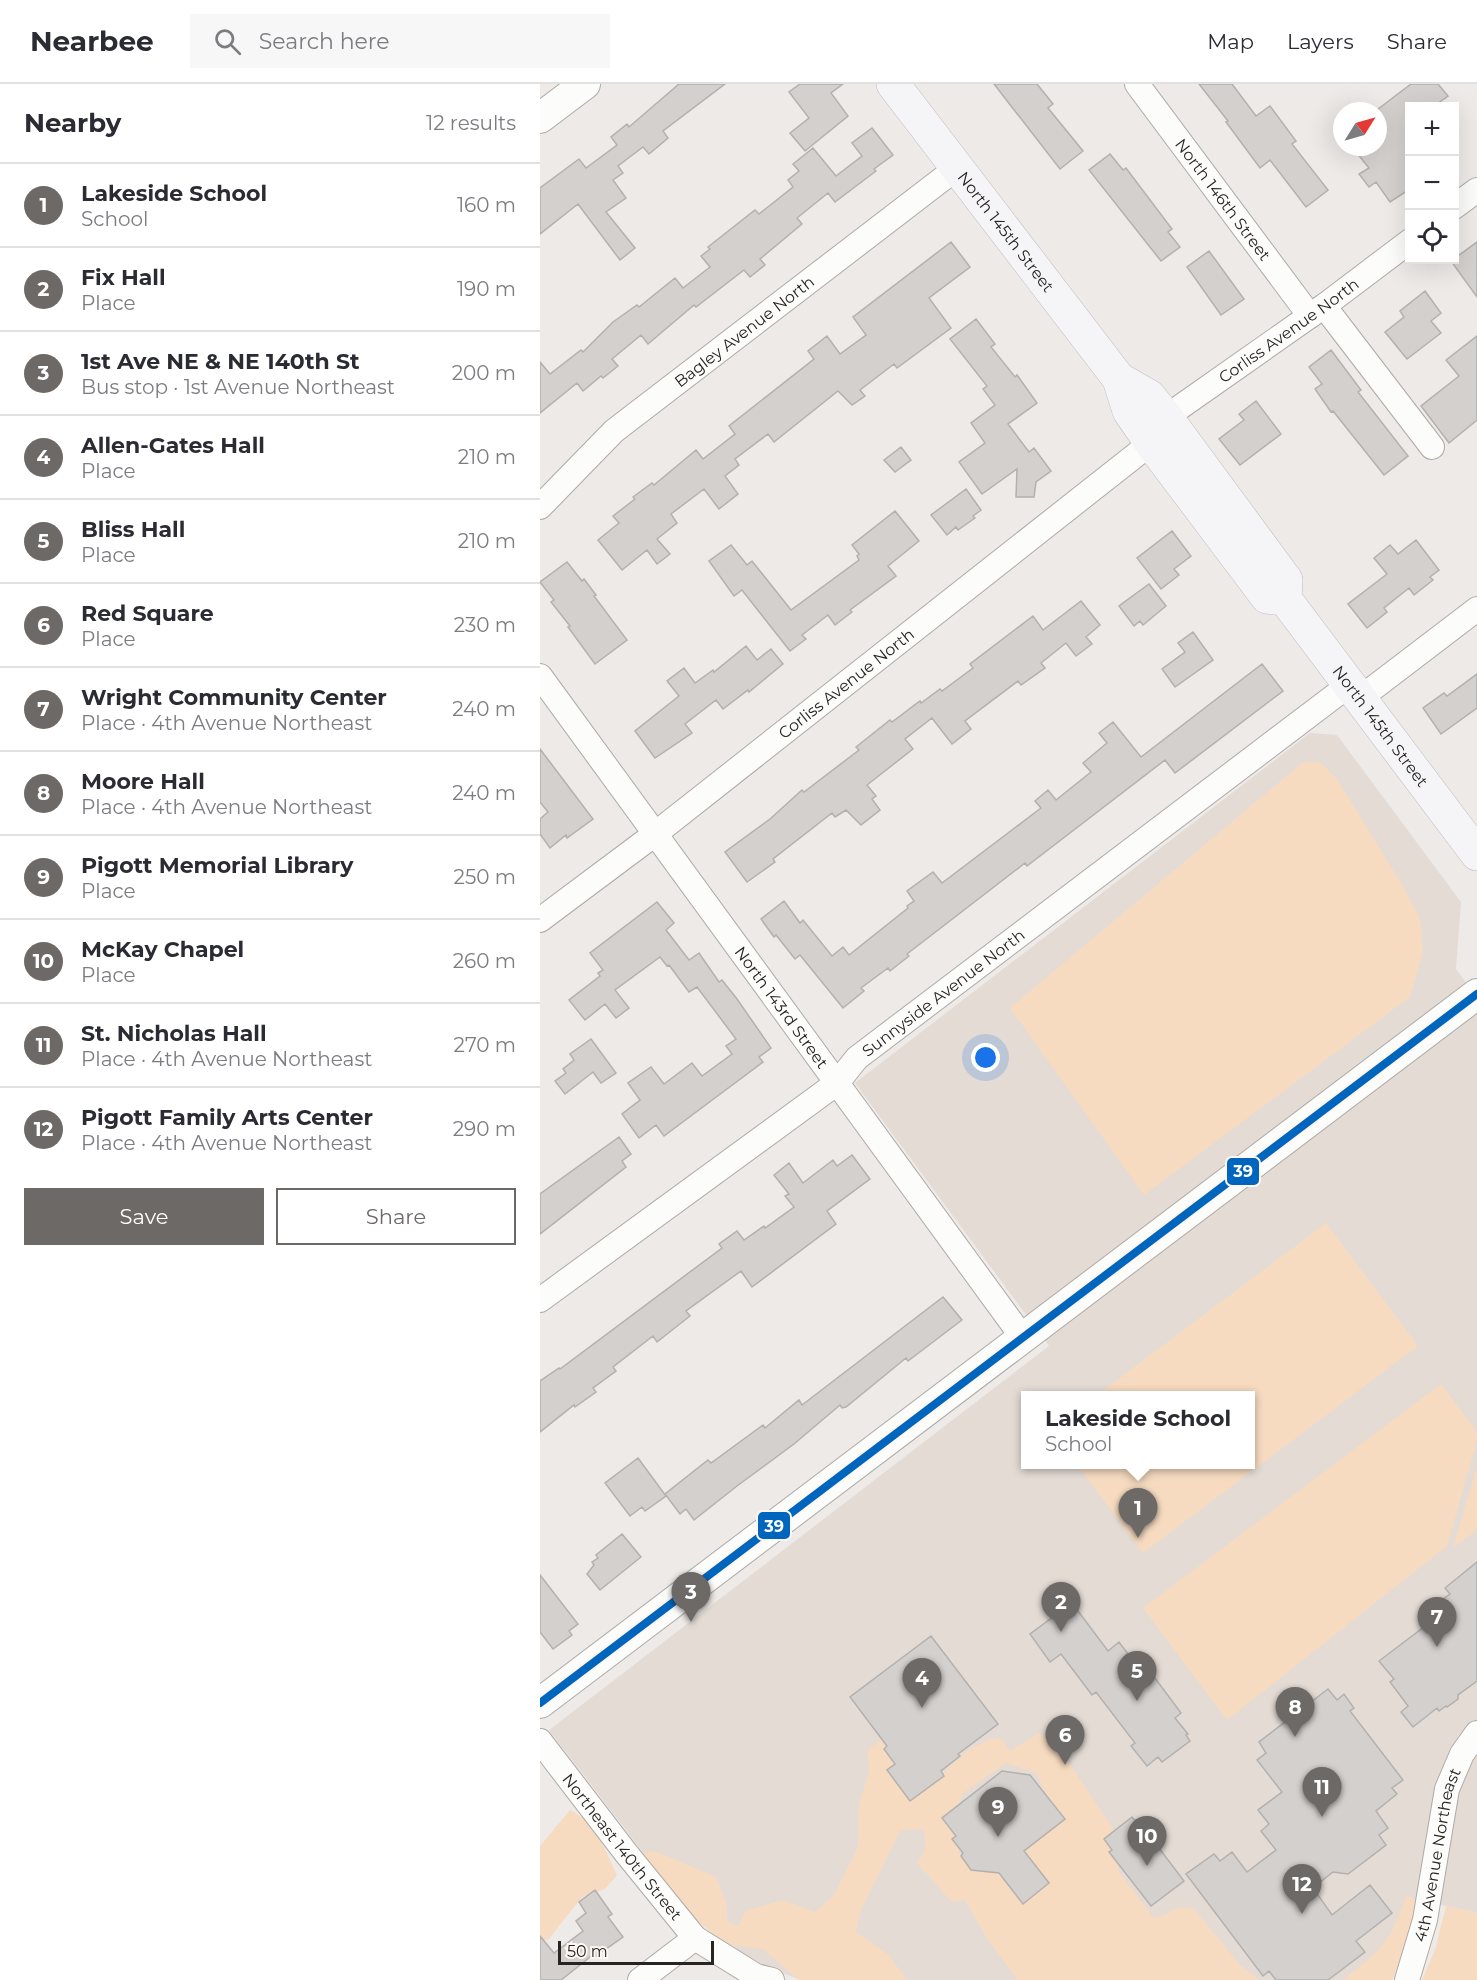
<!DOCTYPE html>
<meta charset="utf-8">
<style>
:root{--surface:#fff;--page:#f7f7f7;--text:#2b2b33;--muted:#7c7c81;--line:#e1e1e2;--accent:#6d6967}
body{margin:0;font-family:Montserrat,sans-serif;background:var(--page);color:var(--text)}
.controls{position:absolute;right:18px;top:18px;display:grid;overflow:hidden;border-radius:0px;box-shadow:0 6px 24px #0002}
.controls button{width:54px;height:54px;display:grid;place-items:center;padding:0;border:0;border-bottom:2px solid var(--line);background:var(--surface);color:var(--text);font:30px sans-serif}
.compass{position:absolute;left:793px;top:18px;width:54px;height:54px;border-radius:50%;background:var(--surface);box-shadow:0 6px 24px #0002;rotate:53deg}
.scale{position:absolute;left:18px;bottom:15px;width:156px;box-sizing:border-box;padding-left:6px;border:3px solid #272422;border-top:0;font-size:16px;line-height:21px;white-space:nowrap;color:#272422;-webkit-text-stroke:4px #fef7f1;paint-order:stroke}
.you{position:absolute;left:446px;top:974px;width:21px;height:21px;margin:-15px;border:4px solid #fff;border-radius:50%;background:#1a73e8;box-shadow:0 0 0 9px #1a73e833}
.badge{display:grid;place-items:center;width:39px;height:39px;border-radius:50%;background:var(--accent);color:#fff;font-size:20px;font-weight:700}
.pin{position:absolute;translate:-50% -50px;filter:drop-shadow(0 2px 3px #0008)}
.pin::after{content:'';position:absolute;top:32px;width:21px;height:18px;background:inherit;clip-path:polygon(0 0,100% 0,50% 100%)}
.popup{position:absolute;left:481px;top:1307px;width:234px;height:78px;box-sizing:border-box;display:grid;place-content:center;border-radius:0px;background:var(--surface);filter:drop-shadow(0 2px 4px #0005);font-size:20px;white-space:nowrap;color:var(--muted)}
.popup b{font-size:22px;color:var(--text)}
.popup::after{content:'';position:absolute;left:50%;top:100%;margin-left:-12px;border:12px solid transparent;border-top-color:var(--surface)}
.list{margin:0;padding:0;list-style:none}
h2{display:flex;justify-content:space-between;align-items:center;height:78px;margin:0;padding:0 24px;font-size:26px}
h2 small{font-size:20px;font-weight:400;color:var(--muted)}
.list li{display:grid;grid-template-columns:39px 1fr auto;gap:18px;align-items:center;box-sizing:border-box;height:84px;padding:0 24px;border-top:2px solid var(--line)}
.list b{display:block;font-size:22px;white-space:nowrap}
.list p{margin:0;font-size:20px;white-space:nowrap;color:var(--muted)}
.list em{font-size:20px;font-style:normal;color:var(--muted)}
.actions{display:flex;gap:12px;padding:18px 24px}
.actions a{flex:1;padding:14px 0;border:2px solid var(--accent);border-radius:0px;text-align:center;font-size:21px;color:var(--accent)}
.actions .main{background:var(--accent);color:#fff}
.icon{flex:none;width:33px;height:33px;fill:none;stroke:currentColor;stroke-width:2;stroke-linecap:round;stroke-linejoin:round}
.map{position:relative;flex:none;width:937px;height:1896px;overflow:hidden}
header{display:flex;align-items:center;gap:36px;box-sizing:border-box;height:84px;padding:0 30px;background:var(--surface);border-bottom:2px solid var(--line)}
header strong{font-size:28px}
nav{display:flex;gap:33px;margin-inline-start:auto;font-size:21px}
.search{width:420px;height:54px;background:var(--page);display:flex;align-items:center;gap:15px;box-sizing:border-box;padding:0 21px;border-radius:0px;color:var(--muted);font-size:22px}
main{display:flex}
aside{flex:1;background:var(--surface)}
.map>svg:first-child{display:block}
</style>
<header>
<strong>Nearbee</strong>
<div class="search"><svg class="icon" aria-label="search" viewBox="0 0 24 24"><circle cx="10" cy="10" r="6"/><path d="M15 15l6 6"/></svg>Search here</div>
<nav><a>Map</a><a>Layers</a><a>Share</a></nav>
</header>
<main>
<aside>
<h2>Nearby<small>12 results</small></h2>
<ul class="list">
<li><span class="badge">1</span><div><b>Lakeside School</b><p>School</p></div><em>160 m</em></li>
<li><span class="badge">2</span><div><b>Fix Hall</b><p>Place</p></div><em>190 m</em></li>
<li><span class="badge">3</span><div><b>1st Ave NE &amp; NE 140th St</b><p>Bus stop · 1st Avenue Northeast</p></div><em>200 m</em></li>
<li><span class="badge">4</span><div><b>Allen-Gates Hall</b><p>Place</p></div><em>210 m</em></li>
<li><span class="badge">5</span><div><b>Bliss Hall</b><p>Place</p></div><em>210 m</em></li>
<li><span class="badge">6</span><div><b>Red Square</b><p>Place</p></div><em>230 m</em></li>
<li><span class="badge">7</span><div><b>Wright Community Center</b><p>Place · 4th Avenue Northeast</p></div><em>240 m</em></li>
<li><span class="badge">8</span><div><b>Moore Hall</b><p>Place · 4th Avenue Northeast</p></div><em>240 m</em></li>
<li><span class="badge">9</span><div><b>Pigott Memorial Library</b><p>Place</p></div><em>250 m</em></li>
<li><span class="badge">10</span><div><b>McKay Chapel</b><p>Place</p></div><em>260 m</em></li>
<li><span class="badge">11</span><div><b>St. Nicholas Hall</b><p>Place · 4th Avenue Northeast</p></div><em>270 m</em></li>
<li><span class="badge">12</span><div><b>Pigott Family Arts Center</b><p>Place · 4th Avenue Northeast</p></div><em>290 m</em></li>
</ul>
<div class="actions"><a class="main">Save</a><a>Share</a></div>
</aside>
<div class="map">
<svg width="937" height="1896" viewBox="0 0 937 1896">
<rect width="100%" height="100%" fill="#eeeae7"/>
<path fill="#e4dbd4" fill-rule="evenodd" d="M770,649L797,651L921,818L916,885L937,914V1829L879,1816L852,1896H261L232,1885L204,1870L177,1850L118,1788L9,1646L509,1262L315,999ZM486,1312H710V1380H486Z"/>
<path fill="#f6dbc0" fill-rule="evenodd" d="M769,677L781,679L796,694L863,802L880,835L883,868L870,913L604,1111L470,924L761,680Z
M786,1139L878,1262L603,1469L537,1381L710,1380V1312L557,1311Z
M901,1300L937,1348V1357L907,1462L687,1636L603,1524Z
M937,1382V1446L913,1464Z
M499,1649L522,1668L573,1745L579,1788L613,1833C630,1835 629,1818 654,1825L699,1880L719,1896H478L448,1856L425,1816L412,1818L377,1779L385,1766L384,1745L360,1747L320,1828L316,1848L349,1871L367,1896H259L223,1865L185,1860L147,1828L100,1769L115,1767L176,1793L186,1819L187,1837L198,1842L206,1827L243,1816L275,1828L294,1811L318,1763L319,1718L329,1690L328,1666L341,1655L349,1657L393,1694L405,1687L428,1666L453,1654L462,1656L470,1667ZM466,1679L496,1689L517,1732L499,1749L475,1782L435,1780L419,1768L414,1737L422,1710Z
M30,1726C56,1739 65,1765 77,1791L65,1805L42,1813L8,1856L0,1855V1762Z
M866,1812L879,1816L871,1848L852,1896H802C839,1870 852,1856 866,1812Z
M906,1822L937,1829V1896H882L895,1866Z"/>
<path fill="#d3d0ce" stroke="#b3b0ae" stroke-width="1.5" d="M139,0H185L123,47L128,54L109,70L103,63L78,82L83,89L73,96L86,114L66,128L95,164L80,176L38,120L0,150V104L39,75L46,84L77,61L71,53L87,40L89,43Z
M260,0H303L291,9L308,32L265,67L250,49L269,34L249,8Z
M454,0H497L513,20L508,24L543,67L520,85Z
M659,0H692L716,32L730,22L756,57L752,60L788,106L766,123L730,76L720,84L686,38L688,37Z
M871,0H898L908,12L894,22H870V105L850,118L836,98L829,103L819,90L829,84L812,63H838V25Z
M332,44L353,71L334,85L336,87L295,118L288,109L257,134L262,140L220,175L225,181L210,193L204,186L156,223L154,221L108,260L101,251L72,275L78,282L63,294L61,292L43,307L37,299L0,329V278L10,290L41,266L43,268L73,238L97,221L99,223L135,194L143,204L170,183L161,172L170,165L168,163L215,126L219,130L253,103L248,96L259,87L253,80L273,64L296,92L322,72L312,59Z
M570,70L583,86L586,84L632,145L628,148L640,163L621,177L549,86Z
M411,158L430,183L389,214L411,244L357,284L354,280L320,306L325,312L312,321L298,307L234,358L228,350L195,375L199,381L185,392L198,410L179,425L164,405L131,430L137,439L117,455L130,470L117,480L107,466L82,486L58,456L79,439L73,432L95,415L93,413L112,399L114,401L156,366L163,375L195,350L189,342L274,275L268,267L287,252L300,270L326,251L313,233Z
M937,158V213L911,177Z
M669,167L704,215L681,231L647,183Z
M885,207L901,229L891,237L901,249L867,275L845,248L864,233L860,227Z
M436,235L455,260L451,263L475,293L477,291L497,319L468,340L489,368L494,364L511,387L496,398L494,413H476L477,385L442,410L419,378L445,359L431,339L455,321L443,305L447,302L410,255Z
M937,252V336L909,359L881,322L919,292L906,276Z
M791,266L821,306L818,308L868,372L844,391L793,327L791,328L775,305L782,300L769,283Z
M716,317L741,350L700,381L679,355L704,336L699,330Z
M361,363L371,376L355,388L344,376Z
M426,405L441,426L433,432L435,434L418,446L416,443L407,451L391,431Z
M355,427L379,457L348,482L356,492L310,526L312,528L295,541L288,531L262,551L266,555L250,567L202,506L194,512L169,477L191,461L207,481L212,477L251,526L319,476L317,472L319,470L312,461Z
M632,447L651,472L634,485L639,491L621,505L597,474Z
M876,456L899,486L890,493L893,496L874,511L869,504L844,524L847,528L827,544L808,520L847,490L834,474L850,461L858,470Z
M27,478L42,497L44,495L56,511L54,512L87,556L55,580L28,543L30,542L11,518L14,516L0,498Z
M609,500L626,522L603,541L600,537L594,542L579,522Z
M541,517L560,541L546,553L552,560L536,572L526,559L501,579L505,584L481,601L478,597L425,637L431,645L412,660L392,634L365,655L373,665L327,701L336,712L332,715L340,726L321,741L306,726L295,733L292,729L233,775L235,778L207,798L185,768L230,735L262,706L264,708L319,666L316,663L350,636L352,638L380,617L381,619L400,605L402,607L433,584L430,580L493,532L503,546Z
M653,548L673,576L635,603L622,585L645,568L638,559Z
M206,562L217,576L231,565L243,580L209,608L208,606L183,625L176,616L145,640L152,649L115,674L95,647L139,612L127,597L144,584L155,599L173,586L174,588Z
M722,580L743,607L635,689L625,676L487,782L485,779L367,870L369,872L350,887L348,884L321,904L324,907L303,924L260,871L255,875L236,851L234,853L221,835L244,817L260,839L263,836L292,872L303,863L309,871L368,824L367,822L374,817L367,807L393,788L402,799L501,724L495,717L508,706L516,716L551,688L543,679L567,659L559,649L573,638L601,673Z
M937,590V624L901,650L883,624L904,609L907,612Z
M0,665L53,735L27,754L26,751L10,764L0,750V735L8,728L0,718Z
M117,818L134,839L126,846L149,876L159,869L179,898L182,896L197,915L231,964L219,973L223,978L124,1052L116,1041L99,1054L82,1030L100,1016L88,999L111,983L124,1000L152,979L162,992L192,970L186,962L196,955L157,903L149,908L129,881L127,882L120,873L75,906L89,924L76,934L65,920L45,936L29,916L60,892L58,889L63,886L50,869Z
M51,955L76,989L61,999L53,988L25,1010L15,997L26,989L23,985L34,976L30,970Z
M79,1053L91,1070L82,1077L86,1083L0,1150V1110Z
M312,1071L330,1095L287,1127L296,1140L212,1203L201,1187L146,1227L150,1232L117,1258L113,1252L73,1283L76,1287L53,1304L56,1308L35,1323L34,1321L0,1348V1297L19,1284L20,1285L182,1164L179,1160L197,1147L204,1156L224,1142L225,1144L254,1123L245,1112L249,1110L234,1091L249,1079L263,1099L293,1076L297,1082Z
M403,1213L422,1236L368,1277L366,1274L306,1323L302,1324L300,1321L254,1360L197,1402L154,1436L146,1425L140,1430L125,1410L168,1376L171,1379L223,1341L225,1344L259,1316L262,1321Z
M98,1374L126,1412L105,1427L102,1423L90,1432L65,1399Z
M82,1450L101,1473L60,1506L47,1490L54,1481L52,1478L58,1474L56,1471Z
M937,1478V1597L918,1611V1615L907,1623L906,1622L899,1627L897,1624L873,1643L861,1628L868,1622L850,1598L854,1595L839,1577L901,1530L894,1521L910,1510L905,1504Z
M0,1491L38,1540L29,1547L32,1551L13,1565L0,1548Z
M532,1519L568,1567L579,1558L591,1574L597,1570L641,1629L635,1634L648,1650L646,1651L650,1657L622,1678L618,1673L607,1682L591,1662L595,1659L556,1608L552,1611L521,1570L510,1578L490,1550Z
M391,1552L458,1640L418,1670L420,1672L401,1687L404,1692L370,1717L347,1686L355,1680L344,1665L347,1662L310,1613Z
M788,1605L797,1616L804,1610L814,1624L810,1627L863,1696L852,1704L857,1710L836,1727L848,1744L839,1751L846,1761L808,1790L793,1788L773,1804L792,1831L830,1801L852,1829L816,1857L825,1868L788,1896H736L729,1887L723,1892L646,1790L674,1770L680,1777L692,1768L707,1788L736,1766L721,1747L729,1740L718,1726L742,1708L717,1676L726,1669L719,1658Z
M462,1687L490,1691L525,1735L484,1767L509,1799L483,1820L459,1789L431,1786L421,1772L423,1769L412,1755L416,1752L402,1734Z
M592,1733L601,1745L603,1743L644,1797L611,1822L569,1768L572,1766L564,1755Z
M55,1806L72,1830L68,1833L83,1853L56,1872L54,1870L21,1896H0V1852L14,1869L43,1847L36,1837L46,1829L39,1818Z"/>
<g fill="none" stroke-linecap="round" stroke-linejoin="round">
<defs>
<g id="minor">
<path id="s1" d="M597,0L770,232"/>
<path d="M914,123L937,106"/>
<path d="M784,222L892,363"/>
<path id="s2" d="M626,333L784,222L870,157"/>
<path id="s3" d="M0,423L74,347L418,83"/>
<path id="s4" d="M0,592L483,1254"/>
<path d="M819,615L937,525"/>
<path id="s5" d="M0,836L115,750L611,359"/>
<path id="s6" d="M0,1216L297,999L317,974L809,601"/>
<path id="s7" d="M0,1657L86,1769L155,1854L216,1892L232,1896"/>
<path d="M100,1896L155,1854"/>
<path id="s8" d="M867,1896L885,1836L907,1705L922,1670L937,1649"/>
</g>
<path id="tertiary" d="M0,34L45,0
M0,1619L937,910"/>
<g id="primary">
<path id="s9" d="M353,0L579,295L589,327L611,359L727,513L745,515"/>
<path id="s10" d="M579,295L609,312L626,333L746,496L745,515L937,770"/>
</g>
</defs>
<use href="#minor" stroke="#adaaa8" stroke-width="26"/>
<use href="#tertiary" stroke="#adaaa8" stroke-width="32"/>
<use href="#primary" stroke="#c0bdc2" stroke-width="34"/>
<use href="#minor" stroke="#fcfcfb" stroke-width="24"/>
<use href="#tertiary" stroke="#fcfcfb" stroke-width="30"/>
<use href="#primary" stroke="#f5f4f7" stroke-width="33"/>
<defs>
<path id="bus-1" d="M0,1619L937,910"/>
</defs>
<use href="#bus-1" stroke="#fef7f1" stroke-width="12"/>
<use href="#bus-1" stroke="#0065bd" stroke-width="8"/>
</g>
<g text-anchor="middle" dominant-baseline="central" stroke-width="5" stroke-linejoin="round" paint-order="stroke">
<g font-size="16" fill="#272422" stroke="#fef7f1">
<text stroke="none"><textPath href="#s1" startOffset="144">North 146th Street</textPath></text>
<text stroke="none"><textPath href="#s9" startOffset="186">North 145th Street</textPath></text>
<text stroke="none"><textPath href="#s2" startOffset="150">Corliss Avenue North</textPath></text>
<text stroke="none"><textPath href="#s3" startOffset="270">Bagley Avenue North</textPath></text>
<text stroke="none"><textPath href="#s5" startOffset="387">Corliss Avenue North</textPath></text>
<text stroke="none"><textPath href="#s10" startOffset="442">North 145th Street</textPath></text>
<text stroke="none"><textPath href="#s6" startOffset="508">Sunnyside Avenue North</textPath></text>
<text stroke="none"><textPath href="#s4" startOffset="410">North 143rd Street</textPath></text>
<text stroke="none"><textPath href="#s7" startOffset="134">Northeast 140th Street</textPath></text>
<text stroke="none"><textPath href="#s8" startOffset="129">4th Avenue Northeast</textPath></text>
</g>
</g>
<g stroke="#fef7f1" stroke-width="2">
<rect x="686" y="1073" width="34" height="29" rx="6" fill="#0065bd"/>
<rect x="217" y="1427" width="34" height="29" rx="6" fill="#0065bd"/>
</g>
<g font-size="16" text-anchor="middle" font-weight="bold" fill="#fff">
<text x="703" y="1093">39</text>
<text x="234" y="1448">39</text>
</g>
</svg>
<div class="controls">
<button>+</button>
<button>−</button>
<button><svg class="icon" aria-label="locate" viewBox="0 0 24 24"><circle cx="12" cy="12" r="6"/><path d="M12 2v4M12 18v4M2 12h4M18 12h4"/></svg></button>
</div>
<svg class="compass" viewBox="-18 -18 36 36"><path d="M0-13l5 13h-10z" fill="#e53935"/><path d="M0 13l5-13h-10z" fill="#7c7c81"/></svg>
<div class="scale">50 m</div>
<div class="you"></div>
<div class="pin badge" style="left:598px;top:1454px">1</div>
<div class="popup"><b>Lakeside School</b>School</div>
<div class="pin badge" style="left:521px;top:1548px">2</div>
<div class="pin badge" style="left:151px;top:1538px">3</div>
<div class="pin badge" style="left:382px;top:1624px">4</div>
<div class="pin badge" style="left:597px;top:1617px">5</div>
<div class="pin badge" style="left:525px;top:1681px">6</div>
<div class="pin badge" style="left:897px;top:1563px">7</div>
<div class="pin badge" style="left:755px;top:1653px">8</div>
<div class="pin badge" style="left:458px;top:1753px">9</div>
<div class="pin badge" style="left:607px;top:1782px">10</div>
<div class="pin badge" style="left:782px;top:1733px">11</div>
<div class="pin badge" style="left:762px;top:1830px">12</div>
</div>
</main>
